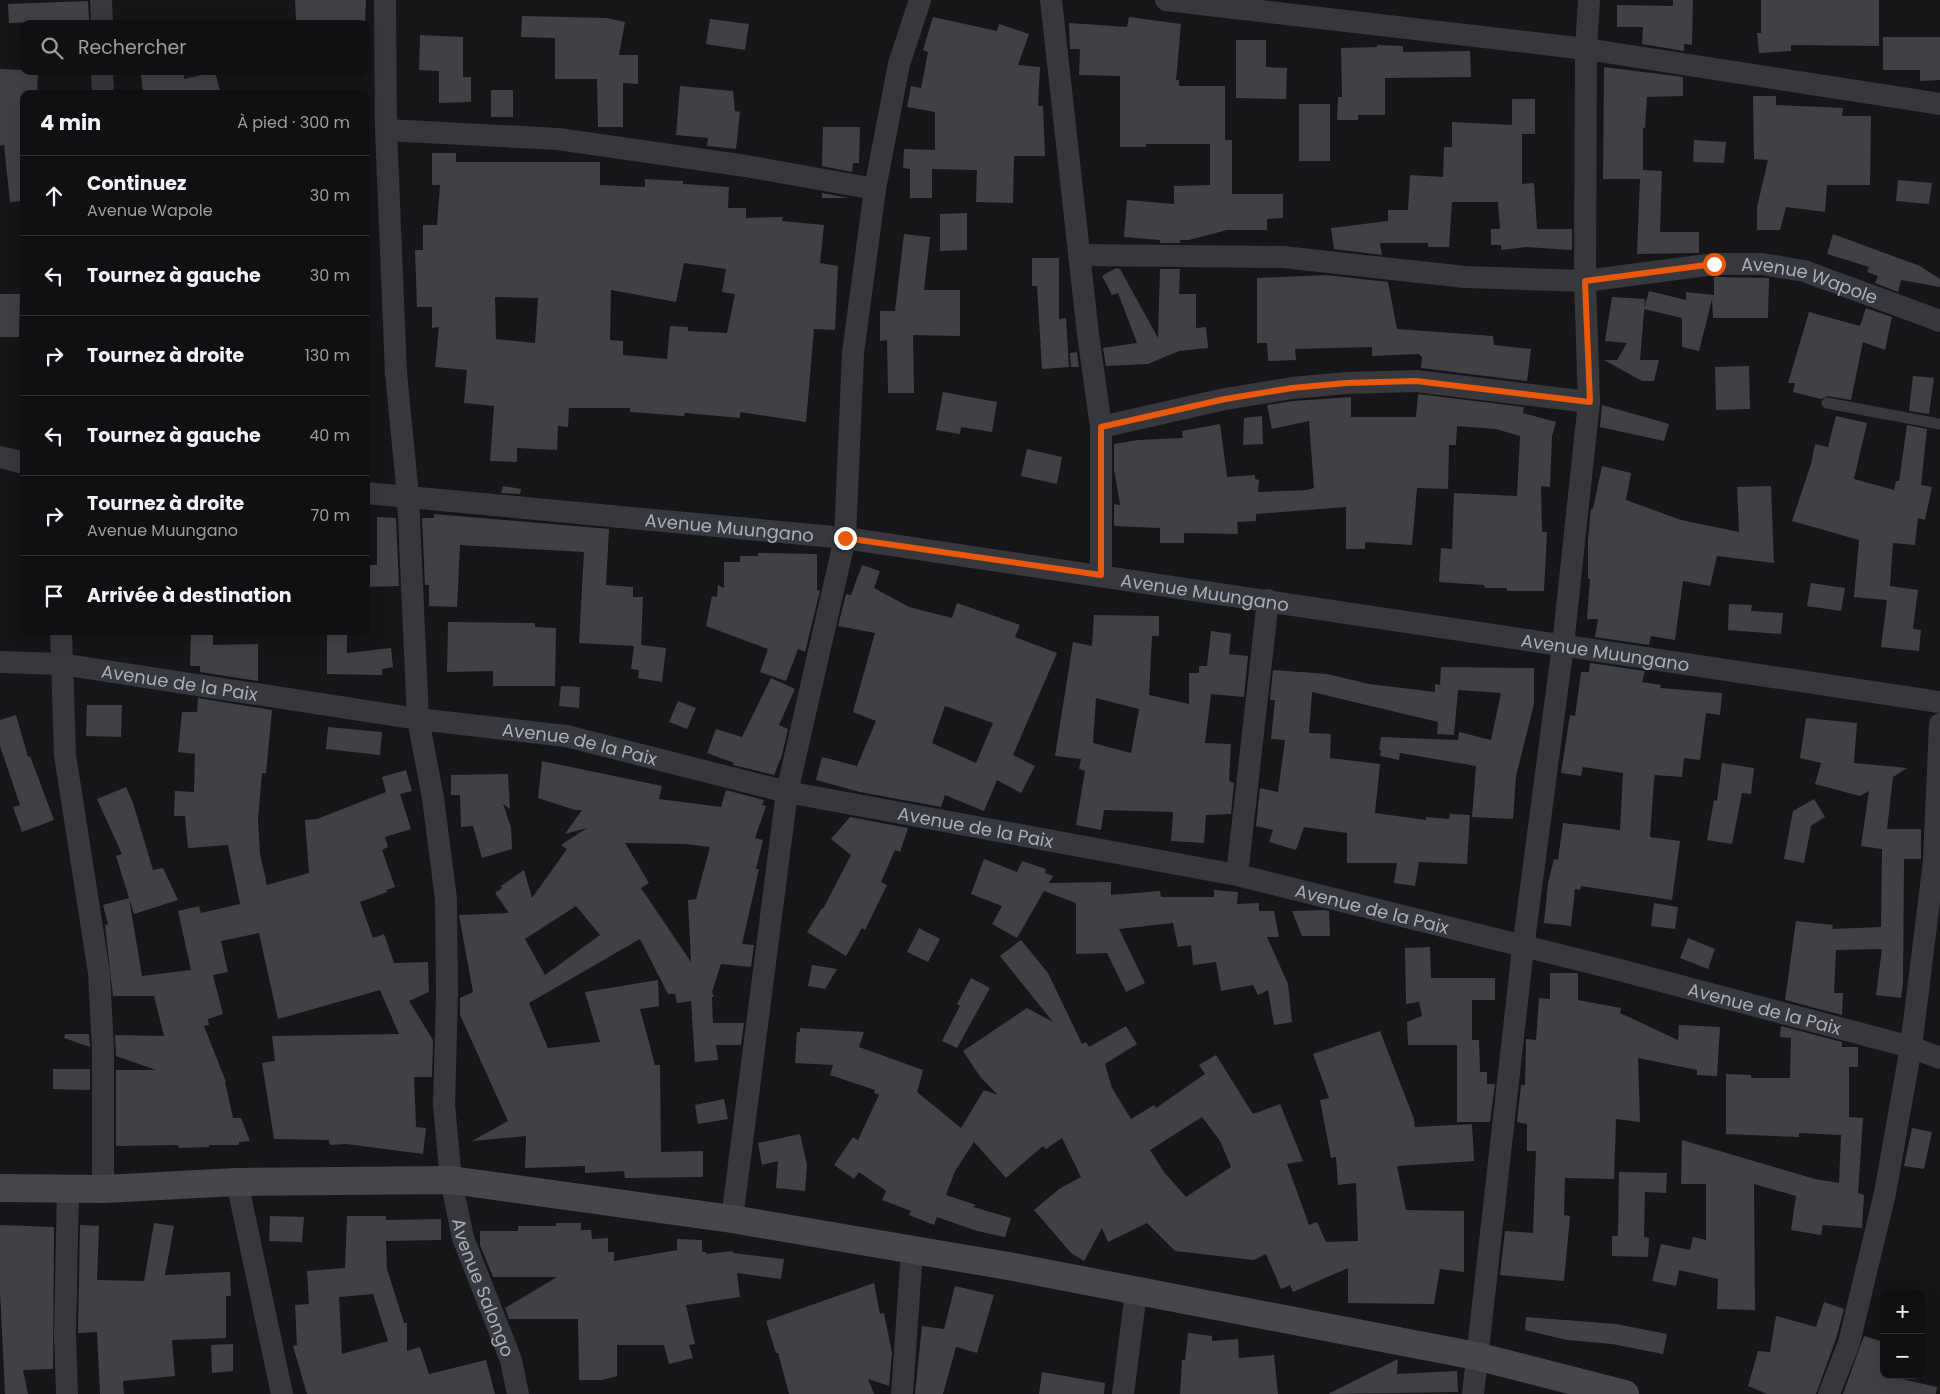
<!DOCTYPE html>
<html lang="fr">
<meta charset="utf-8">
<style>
:root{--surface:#101012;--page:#1e1e20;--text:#f1f3f6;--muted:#9c9d9f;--line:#303032}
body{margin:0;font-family:Poppins,sans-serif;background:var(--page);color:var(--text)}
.controls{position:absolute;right:15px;bottom:15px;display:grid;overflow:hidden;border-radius:10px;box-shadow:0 5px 20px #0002}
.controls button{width:45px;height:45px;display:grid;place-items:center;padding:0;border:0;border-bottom:1px solid var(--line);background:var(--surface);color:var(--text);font:25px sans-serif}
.stop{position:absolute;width:15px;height:15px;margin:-11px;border:4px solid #ea580c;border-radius:50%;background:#fff}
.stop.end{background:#ea580c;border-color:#fff;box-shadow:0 1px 5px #0008}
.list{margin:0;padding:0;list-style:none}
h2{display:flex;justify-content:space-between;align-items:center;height:65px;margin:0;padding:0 20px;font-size:21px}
h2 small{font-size:16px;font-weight:400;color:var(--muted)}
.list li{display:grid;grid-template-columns:32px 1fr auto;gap:15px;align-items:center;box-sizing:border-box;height:80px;padding:0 20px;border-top:1px solid var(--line)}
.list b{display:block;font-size:19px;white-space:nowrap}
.list p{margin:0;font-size:16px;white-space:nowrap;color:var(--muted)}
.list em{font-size:16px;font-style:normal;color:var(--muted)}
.icon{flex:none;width:28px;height:28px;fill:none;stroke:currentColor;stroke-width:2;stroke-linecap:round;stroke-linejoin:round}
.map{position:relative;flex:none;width:1940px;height:1394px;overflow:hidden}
.search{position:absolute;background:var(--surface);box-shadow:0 5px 20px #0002;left:20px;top:20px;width:350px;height:55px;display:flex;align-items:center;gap:12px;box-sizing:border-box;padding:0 18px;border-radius:10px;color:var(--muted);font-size:19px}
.panel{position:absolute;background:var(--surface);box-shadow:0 5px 20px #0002;left:20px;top:90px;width:350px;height:545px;border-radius:10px}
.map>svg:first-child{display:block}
</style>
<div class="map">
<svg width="1940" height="1394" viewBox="0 0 1940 1394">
<rect width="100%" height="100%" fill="#161618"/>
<path fill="#404145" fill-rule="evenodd" d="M295,0H366L365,24L296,22Z
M1673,0H1693L1692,45L1684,44V51L1642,44L1643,27H1617V5L1673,6Z
M1761,0H1879V46L1791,45V51L1759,53L1757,33H1761Z
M88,1L89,20L9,23L8,4Z
M522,16L606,18L625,22L619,55H638V84L623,83V127H598L597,79H555V38L521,37Z
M933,17L997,31L999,24L1029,34L1018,65L1040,67L1038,106H1043L1045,156H1014L1013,203L976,202L977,170L932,169V198H910V169L903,168L904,149L935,150V112L907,107L911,86L921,88L928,52L923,50Z
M1129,17L1181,24L1176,80H1179V86H1225V140H1232V194H1283V218L1267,219V230H1227L1189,240H1180V243H1160V240L1124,237L1127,200L1174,204V186L1210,185V144H1146V147H1120V76L1079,75L1080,49H1070L1069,23L1127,27Z
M710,19L749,24L745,50L706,44Z
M420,35L463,37V77H471V102L439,103V71L419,70Z
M1883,37H1940V80L1920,81V70H1883Z
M1236,40H1266V67L1287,68L1286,99L1236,98Z
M1377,45L1403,46V52L1470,51L1471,77L1385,78V115H1358V120H1337L1338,97H1342L1341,48L1377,47Z
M1604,67L1683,77V96L1647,97L1645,128H1643V170L1662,171L1660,232H1699V253L1637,254L1640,179H1603Z
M0,69L38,71L37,94H24V201L10,202L4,145L0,146Z
M167,71H184V79L215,72L221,94H143L141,74Z
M680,86L733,91L735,111L740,112L736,149L707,146L708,138L676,135Z
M491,90H513V117H491Z
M1753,96H1776V105L1843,108L1842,116H1871L1870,185H1827L1825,212L1786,207L1780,230H1757V207L1768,160L1754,159Z
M1512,99H1535V134H1522V184L1534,183L1537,229H1572V250L1526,247L1501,250V245H1491V229H1500L1498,202H1452L1449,247H1428V243H1380L1382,255L1334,249L1331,228L1388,221V210H1408L1410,175L1443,177L1444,147H1452V122L1512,125Z
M1299,104H1330V161H1299Z
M823,127H860L859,163H853L852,172L822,166Z
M1694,140L1726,142L1724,163L1693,162Z
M432,153H456V162H600V185L645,187V179L683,181V184L729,187L728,208H746V218L783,217L782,221L824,225L820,263L838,266L835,330L814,329L806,422L740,412V418L685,413L684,416L630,412V408H569L568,427L558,426L557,450L517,448V462L490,461L494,406L464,403L467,370L435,367L439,327L432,328V307H417L415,250H423V225H437L440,185H432ZM684,263L726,269L722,292L735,294L727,333L688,331V327L670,326L667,359L623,355V341L610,340L611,290L676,302ZM495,297L538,298L535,343L496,339Z
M1898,180L1932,183L1929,204L1896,201Z
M822,193L849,198H822Z
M967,213V250L940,251V214Z
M904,234L930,237L924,290H960V336L913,335L914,393H888L887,340L880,341V311H895Z
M1833,234L1920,266L1940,279V287L1901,280L1898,292L1875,283L1878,276L1867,272L1869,267L1827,254Z
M1032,258H1059V319L1066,318L1069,367L1042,369L1037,286H1032Z
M1116,268L1120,269L1158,338L1160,269H1180L1179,294H1196V328L1206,327L1208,348L1179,351L1148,364L1106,366L1103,348L1137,343L1118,293L1112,295L1102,276Z
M1326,275L1388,282L1397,329L1493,336L1494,345L1531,349L1527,381L1421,368L1422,357L1419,354L1372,356V347L1295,349L1296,360L1268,361L1267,343H1257V278Z
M1714,277L1769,278L1768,318H1713L1712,299L1699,351L1682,347V318L1644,309L1649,291L1686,300V292L1714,295Z
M0,294H20L19,337H0Z
M1612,297L1645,299L1640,360H1659L1654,381H1642L1604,360H1617L1627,343L1605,341Z
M1866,308L1892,317L1885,350L1863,342L1851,400L1828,396L1821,399L1793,392L1795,383H1788L1809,312L1860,326Z
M1077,352L1079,367H1071L1070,353Z
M1749,366L1750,409L1716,410L1715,367Z
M1913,376L1934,378L1929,414L1909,411Z
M943,392L997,402L992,432L961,427L960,434L936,430Z
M1418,394L1524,407L1523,413L1556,422L1552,436L1550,487L1541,486L1542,532H1547L1544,591H1507V588H1485L1484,585L1439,582L1441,548L1452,549L1454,493L1517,496L1520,436L1496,429L1457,426L1456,445H1449L1448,489L1417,488L1412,545L1365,542V549H1346V507L1256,514V521L1237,522L1238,534L1184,533V543H1160V528L1114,526V504L1120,505L1114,469V444L1138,440L1183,438L1182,431L1220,424L1227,477L1255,475V479L1259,480L1258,492L1307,490L1314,488L1309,421L1272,429L1267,405L1294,401L1351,397V417H1416Z
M1602,405L1669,424L1664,441L1600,427Z
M1262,416L1263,444L1243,445L1244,418Z
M1836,416L1867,423L1854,479L1894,490L1896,481H1899L1907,425L1927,429L1921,485L1932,487L1925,520L1918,518L1915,545L1893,543L1890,586L1918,590L1913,629L1921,630L1919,651L1881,647L1887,600L1854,597L1859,540L1792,521L1811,464L1815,444L1828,447Z
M1027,449L1062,457L1057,484L1021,476Z
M1602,466L1631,473L1626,500L1681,520L1739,532L1737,487L1771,486L1774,563L1717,556L1710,586L1683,581L1675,640L1651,636L1649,645L1595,637L1598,619H1587L1590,579H1588V539L1591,509H1593Z
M503,486L521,489L520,494L501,493Z
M434,514L609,529L606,585L633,587V597H643L641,645L666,648L662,682L638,678L639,670L631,669L634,646L579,643L584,552L460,545L457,607L429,606V585H425L422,518H434Z
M377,517L396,518L399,586L366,587V565H377Z
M758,553L817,554V590L820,591L805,652L798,649L786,681L760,672L768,649L706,626L712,596L717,597L718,585L724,588V562H740V556H758Z
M862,565L880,571L874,588L909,607L952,618L957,603L1020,625L1015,637L1057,653L1013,755L1035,766L1021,793L997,780L984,811L945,795L941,807L860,792L816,780L822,757L857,766L876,721L853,712L875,633L838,626L846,594L851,595ZM945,706L993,723L976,763L932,743Z
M1811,583L1845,588L1841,611L1807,606Z
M1729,604L1752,605L1751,611L1783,613L1781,634L1728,630Z
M1094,615L1159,616V636H1152L1149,695L1189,704V673H1199V666H1207L1211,631L1231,634L1229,654L1248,656L1244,697L1211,694L1205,743L1231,744L1229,781L1234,783L1231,814L1206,815L1204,843L1171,841L1173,812L1104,810L1101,830L1076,825L1085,771L1079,769L1081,759L1055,756L1073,642L1092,646ZM1096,698L1139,709L1131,753L1093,743Z
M448,622L535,623V627L556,628L555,686H493V671L447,672Z
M191,631H213V645L258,644V681L200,672V666H190Z
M327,631H347V653L391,648L393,667L382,669V675L327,674Z
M1590,663L1645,671L1642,682L1661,685L1660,688L1722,693L1720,715L1706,713L1700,760L1684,758L1682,777L1655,775L1654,780L1650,837L1680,841L1672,900L1581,886L1580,890L1575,889L1571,926L1544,923L1548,883L1554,859L1558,860L1563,823L1620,830L1623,773L1583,767L1581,776L1561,773L1570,715L1575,716L1581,672H1589Z
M1441,667L1534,668V704L1516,776L1513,819L1472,817L1476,766L1400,753L1399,760L1380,756L1381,750H1379L1381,737L1458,740L1459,732L1491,740L1501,693L1458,690L1454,735L1437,734L1438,722L1312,692L1309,733L1331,734L1330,758L1380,764L1375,813L1426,820V817L1449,819L1450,814L1470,815L1467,864L1419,862L1415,886L1394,883L1397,863H1347V833L1304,827L1296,850L1269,842L1273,830L1256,826L1260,788L1278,792L1285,740L1271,739L1275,700H1270L1273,670L1327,674L1369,684L1435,692V684L1440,685Z
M771,678L795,689L779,725L788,729L782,755L774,775L733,765L734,763L707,753L716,729L742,737Z
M561,686L580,687L579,708L559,706Z
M198,698L272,710L266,773H262L258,820L260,854L267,885L309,873L305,820L317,819L386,792L382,777L406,770L412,791L400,794L411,829L385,837L388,847L382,850L395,887L386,890L387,892L360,902L373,938L384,934L394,963L428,962L429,992L409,1001L433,1040L432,1077H414L416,1127L426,1128L423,1154L346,1144L330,1145L329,1140L274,1139L262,1063L275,1061L272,1036L399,1034L380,990L278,1019L259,933L221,941L228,972L213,975L223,1014L208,1019L209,1025L204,1026L226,1082H225L233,1118H241L250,1141L239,1142V1145H209V1147L179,1148L178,1145L116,1146V1070H156L116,1056L115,1035L164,1036L154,996H113L105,925L108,924L103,905L129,898L142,976L191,970L178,911L199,906L201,913L240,904L228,845L188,848L185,816H174L175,791L194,792L195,754L178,752L182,712H197Z
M678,701L696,708L687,729L669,722Z
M87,705H122L121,737L86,736Z
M16,715L28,757L30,756L54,820L22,832L13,807L20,805L0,746V720Z
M1806,718L1857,723L1854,763L1907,768L1893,777L1887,829H1921V859H1904L1903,983L1901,998L1876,995L1882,949L1836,950L1834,993H1843L1842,1015L1785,1000L1796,921L1833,925L1832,929L1881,927L1882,849L1861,846L1869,791L1860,796L1815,784L1821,763L1800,758Z
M328,727L382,732L380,755L326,749Z
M542,761L662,786L659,799L721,807L726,790L764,800L762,805L766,806L755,838L763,840L756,869H759L742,944L754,945L751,967L721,964L712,992L714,997H712L713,1023H744L741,1045H716L718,1060L695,1062L691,1001L677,1003L675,994H668L640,939L529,1003L548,1048L600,1042L585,992L658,980L659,1006L640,1009L655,1065H660L661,1152L703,1151V1177L625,1178L624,1171L585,1173V1166L525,1168L526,1136L472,1141L508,1121L460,1015V998L473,992L459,915L509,913L495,893L502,888L501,886L524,870L532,898L567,849L561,845L587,828L565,834L582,810H575L538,798ZM625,843L685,844L710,847L696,899L688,900L691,962L641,888L649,883ZM576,906L600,935L545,975L525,939Z
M1722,763L1754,768L1751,794L1742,793L1732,844L1707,840L1714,800L1717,801Z
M508,774L510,809L503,804L511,827L512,849L482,858L473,826L461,827L460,795H451V775Z
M126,787L133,803L153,870L163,868L178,900L134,914L116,856L122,854L97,799Z
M1814,799L1825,817L1811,826L1804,863L1784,859L1793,811Z
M850,817L908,828L900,852L895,850L881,882L887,885L865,930L862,928L846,956L807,932L822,908L823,909L851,855L831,839Z
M984,859L1017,872L1022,861L1046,869L1045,873L1053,876L1049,883L1111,882V895L1160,891L1161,897H1214V890L1238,892L1237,904L1259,903V911H1274L1279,937H1267L1288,984L1292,1022L1274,1025L1268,990L1258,995L1253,985L1221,991L1216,962L1193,965L1191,945L1178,947L1173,923L1119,929L1145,983L1126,992L1107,953L1076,954V903L1044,891L1017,938L992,924L1002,906L971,894Z
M1654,903L1678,907L1675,929L1651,926Z
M1324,910L1329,911L1330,936H1302L1292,911Z
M919,928L940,939L928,962L907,952Z
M1688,938L1715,949L1708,969L1680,958Z
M1021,940L1048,973L1082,1044L1086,1042L1089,1047L1126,1026L1137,1044L1105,1064L1112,1088L1131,1119L1154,1105L1156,1108L1205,1074L1199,1065L1216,1055L1253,1114L1280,1104L1303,1161L1287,1164L1309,1225L1317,1222L1326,1242L1358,1241L1356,1183L1338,1185L1336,1157L1331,1158L1320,1100L1329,1098L1313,1054L1380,1031L1414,1119L1415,1127L1472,1124L1474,1161L1397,1166L1406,1210L1464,1211V1272L1440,1269L1434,1304L1348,1303V1268L1293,1292L1290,1285L1281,1289L1266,1254L1254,1260L1175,1251L1147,1223L1108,1242L1102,1228L1084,1261L1071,1253L1034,1210L1059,1189L1081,1177L1062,1138L1046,1149L1043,1146L1006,1178L974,1142L955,1171L946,1195L976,1205L973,1207L1011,1218L1005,1237L977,1231L937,1217L934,1225L909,1215L911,1211L882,1200L886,1191L859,1172L854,1179L834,1165L853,1137L858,1140L879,1095L874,1093L875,1090L830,1075L833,1065L795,1063L797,1032H800V1028L864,1032L859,1047L923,1070L917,1092L961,1128L984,1090L998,1095L981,1078L963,1051L1027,1008L1053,1022L1000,956ZM1202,1117L1220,1141L1231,1167L1186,1197L1164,1172L1150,1150Z
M1430,947L1431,978H1495V1000H1472V1040H1479L1480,1072H1487V1084H1495L1490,1122H1457V1045H1408L1407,1022L1422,1016L1419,1002L1406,1004L1405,948Z
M812,965L837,969L825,989L808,986Z
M1550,973H1578V1000L1621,1008L1620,1013L1678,1040L1679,1025L1720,1027L1717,1076L1697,1075V1070L1638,1058L1640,1122L1616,1119L1614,1179L1565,1178L1564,1215L1570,1216L1564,1281L1500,1275L1505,1231L1533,1233L1536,1151H1527V1124L1517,1122L1521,1085H1525L1526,1039L1536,1040L1539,998L1550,999Z
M971,978L990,988L957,1048L942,1041L960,1006L957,1004Z
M1781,1026L1842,1042V1047H1858V1067H1849V1117L1863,1118L1858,1193L1864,1195L1862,1228L1823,1225L1821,1235L1791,1230L1796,1196L1754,1184L1755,1310L1717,1309L1718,1279L1679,1270L1676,1286L1652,1281L1661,1244L1690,1250L1693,1237L1706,1240V1184H1681L1682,1140L1815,1179L1839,1183L1841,1135L1799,1133V1137L1726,1134V1074L1751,1075V1078H1790L1791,1038L1780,1037Z
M65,1034H89L90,1047L64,1038Z
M53,1069H90V1090L53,1089Z
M724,1099L728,1119L698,1124L695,1105Z
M1912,1128L1932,1132L1924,1169L1904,1166Z
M800,1134L807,1165L805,1191L776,1188L778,1161L762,1165L758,1143Z
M1619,1172L1667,1173L1666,1193L1645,1192L1644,1237L1649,1238L1648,1257L1612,1256V1236H1618Z
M270,1216L304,1217L302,1242L269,1241Z
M347,1216H386V1220L441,1219V1240L386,1241L387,1269L404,1323H407V1351L420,1347L429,1374L486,1360L495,1394H307L293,1346L297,1345L295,1305L309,1304L307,1271L345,1268ZM373,1294L388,1341L342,1354L339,1297Z
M154,1223L174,1226L165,1275L230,1272L231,1296H226V1338L172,1340L175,1376L123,1381L124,1394H100L97,1332L78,1333L80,1225L99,1226L97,1280L144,1281Z
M556,1223H581V1230H591L592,1239L608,1238V1252H614V1261L677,1250V1239L702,1240V1252H706V1254L733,1251V1253L784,1259L781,1279L737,1273L740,1297L686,1305L695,1344L689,1345L693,1358L669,1364L664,1345H617V1376L602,1380H579L578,1319H509L505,1308L557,1277H493L480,1245V1231H518V1226H556Z
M0,1225L54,1227L53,1369L23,1370L28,1394H5L0,1291Z
M874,1283L880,1314L884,1313L892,1353L889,1386L868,1379L874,1394H789L778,1353H776L766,1321Z
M955,1286L994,1295L977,1353L956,1347L943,1394H915L922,1326L944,1329Z
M1824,1302L1844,1309L1836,1339L1816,1394H1767L1748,1386L1758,1351L1770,1352L1776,1316L1816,1327Z
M1526,1317L1616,1324L1667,1334L1663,1354L1612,1344L1567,1340L1525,1330Z
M1188,1333L1212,1336V1341L1238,1339L1239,1358L1274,1355L1278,1394H1180L1182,1360H1185Z
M1864,1336L1884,1342V1375L1937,1387L1936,1394H1843Z
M233,1344V1371L212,1373L211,1345Z
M1398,1359L1397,1374L1457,1371L1458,1392L1328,1394Z
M1042,1372L1105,1383L1104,1394H1039Z"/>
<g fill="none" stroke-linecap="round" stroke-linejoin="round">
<path stroke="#37383d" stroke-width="11" d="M1827,403L1940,424"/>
<g stroke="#37383d" stroke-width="22">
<path d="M101,0L102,24"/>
<path id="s1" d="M385,0L386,130L396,373L408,496L418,719L433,798L446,899L447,995L444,1105L451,1180L463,1238L511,1360L518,1394"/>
<path d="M1051,0L1088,334L1101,427V575"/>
<path d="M1166,0L1586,49L1940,104"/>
<path d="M102,71L103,94"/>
<path d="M386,130L558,139L746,166L875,189"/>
<path id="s2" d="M1079,255L1283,257L1465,277L1585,281L1714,264H1762L1804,271L1940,321"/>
<path d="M1101,427L1225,399L1292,388L1346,383L1416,381L1589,402"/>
<path d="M0,457L24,463"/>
<path id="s3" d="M366,493L845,538L1940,702"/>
<path d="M61,631L65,755L99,973L103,1050V1189"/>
<path id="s4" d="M0,662L61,664L418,719L566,736L787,792L1237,875L1616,969L1911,1047L1940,1058"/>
<path d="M1237,875L1268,600"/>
<path d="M237,1182L282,1394"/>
<path d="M732,1219L787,792L845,538L853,353L875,189L899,64L920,0"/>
<path d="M67,1394L65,1334L68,1190"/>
<path d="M902,1394L912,1250"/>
<path d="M1123,1394L1136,1292"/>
<path d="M1473,1394L1523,948L1563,645L1589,402L1585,281L1586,49L1589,0"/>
<path d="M1829,1394L1849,1343L1885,1193L1911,1047L1934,861L1940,724"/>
</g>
<path stroke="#45474d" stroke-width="28" d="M0,1188L103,1189L237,1182L451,1180L732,1219L1014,1267L1476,1356L1625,1394"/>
</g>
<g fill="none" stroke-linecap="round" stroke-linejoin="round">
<path stroke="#ea580c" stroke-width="6" d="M845,538L1101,575V427L1225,399L1292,388L1346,383L1416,381L1590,402L1585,281L1714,264"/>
</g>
<g text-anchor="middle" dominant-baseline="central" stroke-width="4" stroke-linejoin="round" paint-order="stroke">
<g font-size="18" fill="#a8adb8" stroke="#111113">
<text stroke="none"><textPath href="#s2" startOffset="735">Avenue Wapole</textPath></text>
<text stroke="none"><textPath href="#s3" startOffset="365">Avenue Muungano</textPath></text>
<text stroke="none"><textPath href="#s3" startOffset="845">Avenue Muungano</textPath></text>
<text stroke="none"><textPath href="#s3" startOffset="1250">Avenue Muungano</textPath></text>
<text stroke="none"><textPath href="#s4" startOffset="181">Avenue de la Paix</textPath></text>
<text stroke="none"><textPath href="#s4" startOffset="586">Avenue de la Paix</textPath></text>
<text stroke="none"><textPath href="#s4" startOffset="991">Avenue de la Paix</textPath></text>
<text stroke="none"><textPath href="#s4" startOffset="1396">Avenue de la Paix</textPath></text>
<text stroke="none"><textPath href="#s4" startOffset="1801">Avenue de la Paix</textPath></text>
<text stroke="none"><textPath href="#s1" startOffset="1296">Avenue Salongo</textPath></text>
</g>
</g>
</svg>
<div class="controls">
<button>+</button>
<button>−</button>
</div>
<div class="stop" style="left:1714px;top:264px"></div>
<div class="stop end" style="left:845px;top:538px"></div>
<div class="search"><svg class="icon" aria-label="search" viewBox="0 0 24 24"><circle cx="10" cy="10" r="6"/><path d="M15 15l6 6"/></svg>Rechercher</div>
<section class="panel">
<h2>4 min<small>À pied · 300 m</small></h2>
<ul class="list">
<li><svg class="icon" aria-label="ahead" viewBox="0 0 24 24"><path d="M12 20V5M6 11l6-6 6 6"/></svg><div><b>Continuez</b><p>Avenue Wapole</p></div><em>30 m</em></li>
<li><svg class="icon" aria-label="left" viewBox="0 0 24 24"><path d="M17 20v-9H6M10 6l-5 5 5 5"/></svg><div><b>Tournez à gauche</b></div><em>30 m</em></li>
<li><svg class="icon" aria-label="right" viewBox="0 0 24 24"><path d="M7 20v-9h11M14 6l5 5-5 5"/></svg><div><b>Tournez à droite</b></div><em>130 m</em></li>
<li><svg class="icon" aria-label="left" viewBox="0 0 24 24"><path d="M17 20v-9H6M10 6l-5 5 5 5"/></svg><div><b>Tournez à gauche</b></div><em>40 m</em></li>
<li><svg class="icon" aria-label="right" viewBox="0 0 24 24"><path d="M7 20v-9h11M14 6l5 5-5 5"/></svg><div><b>Tournez à droite</b><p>Avenue Muungano</p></div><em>70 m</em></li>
<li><svg class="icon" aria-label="arrive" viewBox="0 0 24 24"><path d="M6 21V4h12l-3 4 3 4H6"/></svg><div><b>Arrivée à destination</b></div></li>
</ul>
</section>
</div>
